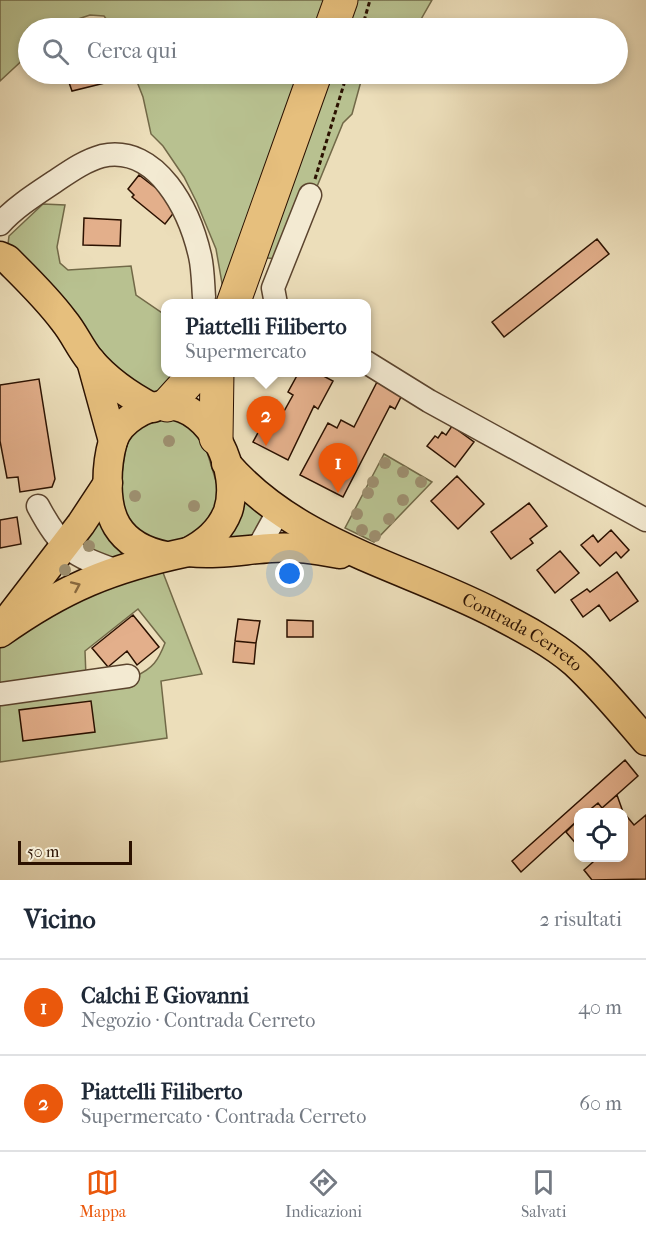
<!DOCTYPE html>
<html lang="it">
<meta charset="utf-8">
<style>
:root{--surface:#fff;--page:#f6f6f7;--text:#1f2937;--muted:#747a83;--line:#e0e1e3;--accent:#ea580c}
body{margin:0;font-family:"IM FELL French Canon",serif;background:var(--page);color:var(--text)}
.controls{position:absolute;right:18px;bottom:18px;display:grid;overflow:hidden;border-radius:12px;box-shadow:0 3px 9px #0003}
.controls button{width:54px;height:54px;display:grid;place-items:center;padding:0;border:0;border-bottom:2px solid var(--line);background:var(--surface);color:var(--text);font:30px sans-serif}
.scale{position:absolute;left:18px;bottom:15px;width:114px;box-sizing:border-box;padding-left:6px;border:3px solid #2b1100;border-top:0;font-size:16px;line-height:21px;white-space:nowrap;color:#2b1100;-webkit-text-stroke:4px #f3ead2;paint-order:stroke}
.you{position:absolute;left:290px;top:574px;width:21px;height:21px;margin:-15px;border:4px solid #fff;border-radius:50%;background:#1a73e8;box-shadow:0 0 0 9px #1a73e833}
.badge{display:grid;place-items:center;width:39px;height:39px;border-radius:50%;background:var(--accent);color:#fff;font-size:20px;font-weight:700}
.pin{position:absolute;translate:-50% -50px;filter:drop-shadow(0 2px 3px #0008)}
.pin::after{content:'';position:absolute;top:32px;width:21px;height:18px;background:inherit;clip-path:polygon(0 0,100% 0,50% 100%)}
.popup{position:absolute;left:161px;top:299px;width:210px;height:78px;box-sizing:border-box;display:grid;place-content:center;border-radius:12px;background:var(--surface);filter:drop-shadow(0 2px 4px #0005);font-size:20px;white-space:nowrap;color:var(--muted)}
.popup b{font-size:22px;color:var(--text)}
.popup::after{content:'';position:absolute;left:50%;top:100%;margin-left:-12px;border:12px solid transparent;border-top-color:var(--surface)}
.list{margin:0;padding:0;list-style:none}
h2{display:flex;justify-content:space-between;align-items:center;height:78px;margin:0;padding:0 24px;font-size:26px}
h2 small{font-size:20px;font-weight:400;color:var(--muted)}
.list li{display:grid;grid-template-columns:39px 1fr auto;gap:18px;align-items:center;box-sizing:border-box;height:96px;padding:0 24px;border-top:2px solid var(--line)}
.list b{display:block;font-size:22px;white-space:nowrap}
.list p{margin:0;font-size:20px;white-space:nowrap;color:var(--muted)}
.list em{font-size:20px;font-style:normal;color:var(--muted)}
.icon{flex:none;width:33px;height:33px;fill:none;stroke:currentColor;stroke-width:2;stroke-linecap:round;stroke-linejoin:round}
.map{position:relative;flex:none;width:646px;height:880px;overflow:hidden}
.search{position:absolute;background:var(--surface);box-shadow:0 3px 9px #0003;left:18px;right:18px;top:18px;height:66px;display:flex;align-items:center;gap:15px;box-sizing:border-box;padding:0 21px;border-radius:33px;color:var(--muted);font-size:22px}
.sheet{height:270px;background:var(--surface)}
nav{display:flex;justify-content:space-around;align-items:center;box-sizing:border-box;height:84px;border-top:2px solid var(--line);background:var(--surface);font-size:16px;color:var(--muted)}
nav a{display:grid;justify-items:center;gap:3px}
nav .on{color:var(--accent)}
.map>svg:first-child{display:block}
</style>
<div class="map">
<svg width="646" height="880" viewBox="0 0 646 880">
<rect width="100%" height="100%" fill="#ecdeba"/>
<filter id="stains"><feTurbulence type="fractalNoise" baseFrequency=".00333" numOctaves="4"/><feColorMatrix values="0 0 0 0 .2 0 0 0 0 .09 0 0 0 0 .02 0 0 0 .5 -.17"/></filter>
<radialGradient id="worn" r=".72"><stop offset=".6" stop-color="#630" stop-opacity="0"/><stop offset="1" stop-color="#630" stop-opacity=".3"/></radialGradient>
<path fill="#b8c190" stroke="#726948" stroke-width="1.5" d="M0,0H332L321,28H113L104,16L90,15L75,20L62,28H28V55L0,81Z
M354,0H432L416,28H344Z
M134,74H304L223,289L216,249L197,203L184,177L163,146L151,134L143,97Z
M328,74H363L352,114L343,123L287,260L258,257Z
M43,204L65,205L57,247L60,263L68,270L131,266L136,295L165,315L166,372L184,373L167,392L139,395L14,256L8,244L9,236Z
M164,417L187,423L204,442L219,491L212,522L176,545L143,538L123,511L121,481L126,445L139,427Z
M384,454L432,482L374,542L345,528Z
M242,493L268,516L258,536L221,545Z
M98,516L134,558L111,561L75,545Z
M162,570L202,674L161,681L167,738L0,762V700L136,676C153,668 158,661 165,643L138,609L85,651L86,677L0,690V646L46,607Z"/>
<path fill="#e3af8b" stroke="#2b1100" stroke-width="1.5" d="M66,74H110L113,81L72,91Z
M139,175L179,206L165,224L132,197L134,195L128,189Z
M84,218L121,220L120,246L83,245Z
M597,239L609,254L504,337L492,322Z
M299,372H316L333,381L318,409L314,406L288,460L253,442L267,416L278,422L293,395L288,392Z
M39,379L55,479L52,487L20,492L18,477L7,478L0,441V385Z
M377,382L402,395L395,409L390,406L343,497L300,475L328,423L337,428L341,420L354,427Z
M452,426L474,442L455,467L427,446L435,436L438,438L442,432L446,435Z
M457,476L484,504L458,529L431,501Z
M529,503L547,526L530,539L533,543L511,559L491,532Z
M17,517L21,544L0,548V520Z
M611,530L629,550L621,558L616,552L600,566L581,545L593,535L598,542Z
M560,551L579,573L555,593L537,570Z
M617,572L638,601L610,621L599,605L583,617L571,600L587,589L590,592Z
M133,615L159,647L137,665L127,651L108,667L92,648Z
M238,619L260,621L256,643L235,641Z
M287,620L313,621V637H287Z
M235,641L256,643L254,664L233,662Z
M91,701L95,732L23,741L19,710Z
M625,760L638,776L602,808L598,803L587,812H578V820L521,872L512,861Z
M617,795L623,812H587L598,803L602,808Z
M624,813L634,825L646,815V879L592,880L584,870L593,862L589,858H624Z
M578,820V846L566,832Z"/>
<g fill="none" stroke-linecap="round" stroke-linejoin="round">
<defs>
<path id="minor" d="M0,224C14,208 36,194 54,182C69,172 84,161 102,156C158,144 190,212 200,256C203,269 203,284 204,297
M276,304L273,288L310,195
M366,362L429,401L646,520
M38,506C61,549 72,555 117,571
M257,550L278,512
M0,694L128,676"/>
<g id="major">
<path d="M0,256L7,259C27,279 47,298 64,321C74,333 80,348 90,360C107,380 130,396 153,408"/>
<path d="M91,361L113,441"/>
<path id="s1" d="M226,463C295,544 403,566 494,613C521,627 552,643 575,663C601,687 623,714 646,741"/>
<path d="M188,552C217,555 242,550 271,548C295,546 317,550 340,554"/>
<path d="M8,619L81,524L108,483"/>
<path d="M0,633C63,588 112,568 188,552C206,543 221,530 228,511C241,472 212,406 167,405C146,405 119,421 113,441C106,465 104,505 117,526C128,544 146,552 166,556"/>
</g>
<path id="highway" d="M331,28L341,0
M233,304L315,74
M167,405L197,372
M216,438L217,372"/>
</defs>
<use href="#minor" stroke="#5b442e" stroke-width="25"/>
<use href="#major" stroke="#2b1100" stroke-width="31"/>
<use href="#highway" stroke="#2b1100" stroke-width="35"/>
<path stroke="#2b1100" stroke-width="3" stroke-dasharray="4.5 3" stroke-linecap="butt" d="M362,28L370,0
M315,179L347,74"/>
<use href="#minor" stroke="#f3ead2" stroke-width="22"/>
<use href="#major" stroke="#e6bf7d" stroke-width="28"/>
<use href="#highway" stroke="#e6bf7d" stroke-width="33"/>
</g>
<g fill="#9d8f6f">
<circle cx="169" cy="441" r="6"/>
<circle cx="385" cy="463" r="6"/>
<circle cx="403" cy="472" r="6"/>
<circle cx="373" cy="482" r="6"/>
<circle cx="421" cy="482" r="6"/>
<circle cx="368" cy="493" r="6"/>
<circle cx="135" cy="496" r="6"/>
<circle cx="403" cy="500" r="6"/>
<circle cx="194" cy="506" r="6"/>
<circle cx="357" cy="514" r="6"/>
<circle cx="389" cy="519" r="6"/>
<circle cx="362" cy="530" r="6"/>
<circle cx="375" cy="536" r="6"/>
<circle cx="89" cy="546" r="6"/>
<circle cx="65" cy="570" r="6"/>
</g>
<defs><path id="oneway-chevron" d="M-2-3.5L2.5 0L-2 3.5" fill="none" stroke-width="1.6" stroke-linecap="round" stroke-linejoin="round" transform="scale(1.5)"/></defs>
<use stroke="#88683e" href="#oneway-chevron" transform="translate(76 586) rotate(-24)"/>
<g text-anchor="middle" dominant-baseline="central" stroke-width="5" stroke-linejoin="round" paint-order="stroke">
<g font-size="18" fill="#2b1100" stroke="#f3ead2">
<text stroke="none"><textPath href="#s1" startOffset="344">Contrada Cerreto</textPath></text>
</g>
</g>
<rect width="100%" height="100%" filter="url(#stains)"/>
<rect width="100%" height="100%" fill="url(#worn)"/>
</svg>
<div class="controls">
<button><svg class="icon" aria-label="locate" viewBox="0 0 24 24"><circle cx="12" cy="12" r="6"/><path d="M12 2v4M12 18v4M2 12h4M18 12h4"/></svg></button>
</div>
<div class="scale">50 m</div>
<div class="you"></div>
<div class="pin badge" style="left:338px;top:493px">1</div>
<div class="pin badge" style="left:266px;top:446px">2</div>
<div class="popup"><b>Piattelli Filiberto</b>Supermercato</div>
<div class="search"><svg class="icon" aria-label="search" viewBox="0 0 24 24"><circle cx="10" cy="10" r="6"/><path d="M15 15l6 6"/></svg>Cerca qui</div>
</div>
<section class="sheet">
<h2>Vicino<small>2 risultati</small></h2>
<ul class="list">
<li><span class="badge">1</span><div><b>Calchi E Giovanni</b><p>Negozio · Contrada Cerreto</p></div><em>40 m</em></li>
<li><span class="badge">2</span><div><b>Piattelli Filiberto</b><p>Supermercato · Contrada Cerreto</p></div><em>60 m</em></li>
</ul>
</section>
<nav>
<a class="on"><svg class="icon" aria-label="map" viewBox="0 0 24 24"><path d="M3 6l6-2 6 2 6-2v14l-6 2-6-2-6 2zM9 4v14M15 6v14"/></svg>Mappa</a>
<a><svg class="icon" aria-label="directions" viewBox="0 0 24 24"><path d="M12 3l9 9-9 9-9-9zM9 14v-3h6M13 9l2 2-2 2"/></svg>Indicazioni</a>
<a><svg class="icon" aria-label="saved" viewBox="0 0 24 24"><path d="M7 4h10v16l-5-4-5 4z"/></svg>Salvati</a>
</nav>
